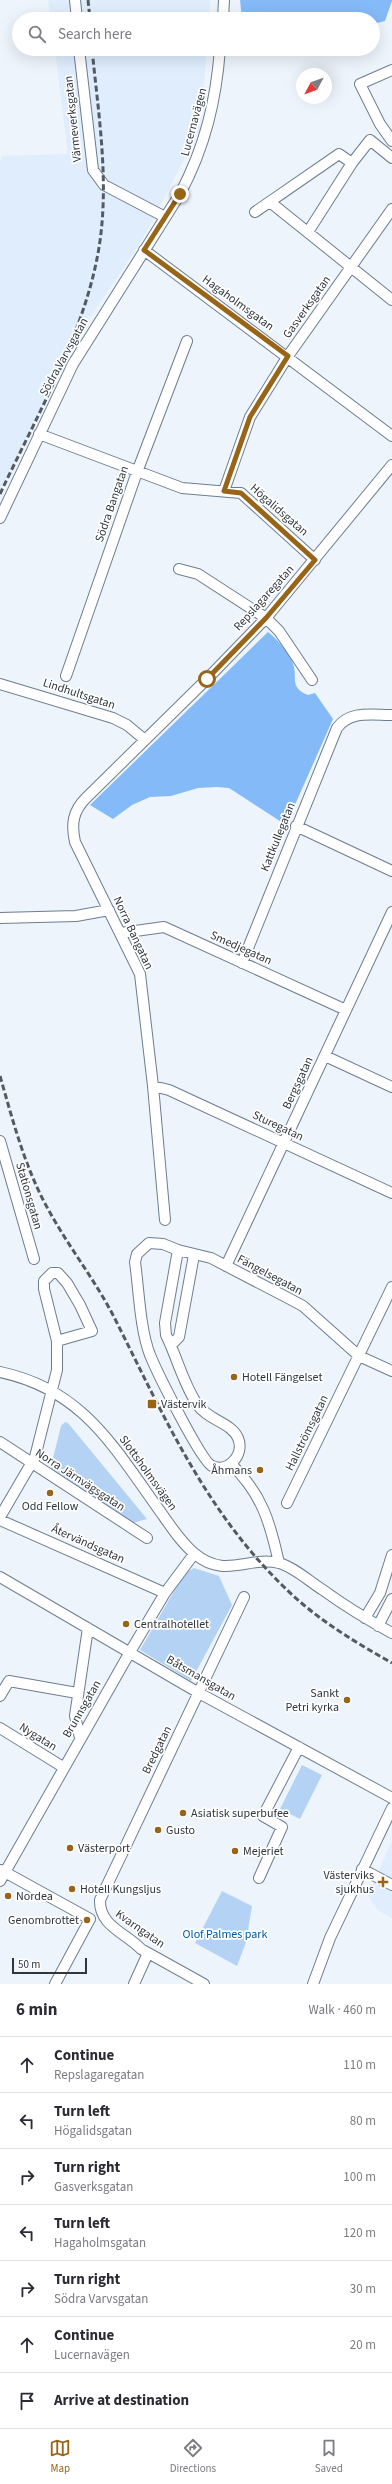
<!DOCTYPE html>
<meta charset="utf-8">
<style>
:root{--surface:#fff;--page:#f7f7f7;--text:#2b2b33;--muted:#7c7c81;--line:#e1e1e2;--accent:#976418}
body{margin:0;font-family:"Source Sans 3",sans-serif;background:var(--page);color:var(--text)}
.compass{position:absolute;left:296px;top:68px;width:36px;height:36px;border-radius:50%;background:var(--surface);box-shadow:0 4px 16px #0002;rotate:229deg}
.scale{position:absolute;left:12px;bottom:10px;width:75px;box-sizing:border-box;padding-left:4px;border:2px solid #2f363e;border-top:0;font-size:11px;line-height:14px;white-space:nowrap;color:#2f363e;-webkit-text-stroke:3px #fff;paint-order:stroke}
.stop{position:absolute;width:12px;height:12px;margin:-9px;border:3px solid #976418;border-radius:50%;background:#fff}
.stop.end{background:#976418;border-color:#fff;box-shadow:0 1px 4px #0008}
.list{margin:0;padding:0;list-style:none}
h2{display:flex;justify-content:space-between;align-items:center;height:52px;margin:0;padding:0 16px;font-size:17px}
h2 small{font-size:13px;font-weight:400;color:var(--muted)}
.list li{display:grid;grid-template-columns:26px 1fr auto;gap:12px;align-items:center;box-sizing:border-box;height:56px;padding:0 16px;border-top:1px solid var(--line)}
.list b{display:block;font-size:15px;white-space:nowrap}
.list p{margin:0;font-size:13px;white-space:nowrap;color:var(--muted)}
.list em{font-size:13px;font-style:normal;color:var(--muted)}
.icon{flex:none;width:22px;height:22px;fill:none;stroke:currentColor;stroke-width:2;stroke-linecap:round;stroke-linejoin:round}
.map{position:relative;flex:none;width:392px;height:1984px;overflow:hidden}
.search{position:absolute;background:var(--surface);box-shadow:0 4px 16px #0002;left:12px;right:12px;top:12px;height:44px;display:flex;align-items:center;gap:10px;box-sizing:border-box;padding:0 14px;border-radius:22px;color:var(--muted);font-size:15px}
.sheet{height:444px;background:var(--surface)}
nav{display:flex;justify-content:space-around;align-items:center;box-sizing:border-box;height:56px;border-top:1px solid var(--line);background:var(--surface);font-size:11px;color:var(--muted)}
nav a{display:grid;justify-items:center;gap:2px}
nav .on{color:var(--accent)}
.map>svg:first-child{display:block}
</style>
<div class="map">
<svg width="392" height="1984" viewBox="0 0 392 1984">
<rect width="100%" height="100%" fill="#edf4fc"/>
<path fill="#dfedfd" d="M48,0H210L209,19H51Z
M55,49H207L200,129L141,242L74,341L0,491V162L2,156L68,154Z
M392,1841V1918L377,1910L368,1895Z"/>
<path fill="#b4d2f4" d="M65,1422L68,1423L147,1519L133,1523L50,1470L61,1426Z
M194,1568L219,1576L232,1605L191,1681L140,1650L184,1574Z
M302,1765L322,1775L300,1819L280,1809Z
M222,1891L252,1906L246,1942L237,1966L195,1943Z"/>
<path fill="#84baf7" d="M240,0H392V1L385,21L373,24V19H242Z
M268,632C278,640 286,650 292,661C299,677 288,687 308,695L315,693L333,719L286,825L229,788L217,787L198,788L171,796L150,797L132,805L113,819L90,805Z"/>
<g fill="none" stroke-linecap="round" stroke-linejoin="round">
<defs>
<path id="minor" d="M75,0L77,19
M223,19L224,0
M79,49L93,170L104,185L165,217
M392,70L360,84L380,124L392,141
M270,202L392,300
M255,212L339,154L352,163L370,140L392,158
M308,232L352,163
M144,250L392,436
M39,434L182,488L241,493L315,560
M224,491L250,417L288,356L392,209
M0,518L73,364L180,194C205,147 216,101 220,49
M179,569L198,574L266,618L279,631L312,680
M66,676L137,472L187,341
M0,684L113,718L127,725L145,740
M296,826L392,871
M0,918L76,916L109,910
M121,933L164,927L346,1010
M242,963L337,728C350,710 372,715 392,715
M325,1056L392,1087
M153,1086L169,1090L392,1193
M0,1141L34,1259
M165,1220L153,1086L140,974L75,842C71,824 73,811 86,798L207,679L266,618L392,465
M178,1250L165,1323L166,1335C177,1357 183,1383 197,1404C207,1420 231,1422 238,1438C245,1455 228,1473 212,1466C201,1461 157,1372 150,1355C140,1329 139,1291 135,1262L137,1254L149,1243L163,1244L178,1250L211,1258L288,1298L303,1306L359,1356L392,1371
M226,1266L392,912
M171,1345L179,1337L194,1255
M0,1372C81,1389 112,1444 157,1507C168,1522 180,1542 195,1554C225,1579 248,1556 279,1563C294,1567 310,1582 323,1590C345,1606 368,1620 392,1633
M0,1442L147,1538
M231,1464C262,1494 270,1522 279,1563
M287,1503L392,1287
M0,1517L35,1457L57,1370V1341L44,1289V1281L52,1273H58L67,1283L80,1305L92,1331L57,1341
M0,1520L165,1593
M0,1577L199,1693L392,1798
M365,1618L380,1593L392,1555
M378,1626L392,1599
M0,1696L9,1681L77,1693
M0,1728L63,1767
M80,1738L75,1716L88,1628
M362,1869L392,1885
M1,1870L90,1919
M259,1878L282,1827L263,1816L299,1747
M0,1881L130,1652L165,1593L194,1554
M55,1984L90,1919
M134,1984L148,1953
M204,1984L141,1949C126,1933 99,1926 100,1900L244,1597
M313,1984L330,1938L392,1808"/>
</defs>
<use href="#minor" stroke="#6d7d90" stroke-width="12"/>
<use href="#minor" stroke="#fff" stroke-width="10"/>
<path stroke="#535a62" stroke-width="3" stroke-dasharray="6 3" stroke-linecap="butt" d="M88,0L90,19
M0,494C38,413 91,322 101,233C108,172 98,110 92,49
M0,1076C13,1121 25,1168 48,1209C68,1246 95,1280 114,1317C163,1414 204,1509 283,1586C315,1618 353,1641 392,1663"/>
</g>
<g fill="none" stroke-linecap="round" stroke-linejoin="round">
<path stroke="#976418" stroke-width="5" d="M180,194L144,250L288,356L250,417L224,491L241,493L315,560L266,618L207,679"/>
</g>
<g fill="#976418" stroke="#fff" stroke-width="1.5">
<circle cx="234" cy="1377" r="4"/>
<rect x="147" y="1399" width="10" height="10" rx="2"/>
<circle cx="260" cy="1470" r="4"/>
<circle cx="50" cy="1493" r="4"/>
<circle cx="126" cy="1624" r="4"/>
<circle cx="347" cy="1700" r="4"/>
<circle cx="183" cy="1813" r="4"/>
<circle cx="158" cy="1830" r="4"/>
<circle cx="70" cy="1848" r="4"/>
<circle cx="235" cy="1851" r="4"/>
<path d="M381 1876h4v4h4v4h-4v4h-4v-4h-4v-4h4z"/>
<circle cx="72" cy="1889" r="4"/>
<circle cx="8" cy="1896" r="4"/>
<circle cx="87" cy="1920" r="4"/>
</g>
<g text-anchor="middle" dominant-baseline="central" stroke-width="3.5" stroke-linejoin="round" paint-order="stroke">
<g font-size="12" fill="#2f363e" stroke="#fff">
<text transform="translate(73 119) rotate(-96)">Värmeverksgatan</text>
<text transform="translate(194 122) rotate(-75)">Lucernavägen</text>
<text transform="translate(238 303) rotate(36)">Hagaholmsgatan</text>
<text transform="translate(307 307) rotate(-55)">Gasverksgatan</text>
<text transform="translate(64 357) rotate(-61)">Södra Varvsgatan</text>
<text transform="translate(112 504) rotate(-71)">Södra Bangatan</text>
<text transform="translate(279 510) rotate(41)">Högalidsgatan</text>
<text transform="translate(264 598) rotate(-48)">Repslagaregatan</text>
<text transform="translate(79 694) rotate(18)">Lindhultsgatan</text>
<text transform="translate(278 837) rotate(-68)">Kattkullegatan</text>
<text transform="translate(133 933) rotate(65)">Norra Bangatan</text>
<text transform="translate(241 948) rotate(24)">Smedjegatan</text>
<text transform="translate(298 1083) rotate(-65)">Bergsgatan</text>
<text transform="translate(278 1126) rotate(25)">Sturegatan</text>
<text transform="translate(29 1196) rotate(74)">Stationsgatan</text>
<text transform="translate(270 1275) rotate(28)">Fängelsegatan</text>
<text transform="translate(307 1433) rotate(-64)">Hallströmsgatan</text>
<text transform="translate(148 1473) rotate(54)">Slottsholmsvägen</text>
<text transform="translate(80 1480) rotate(33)">Norra Järnvägsgatan</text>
<text transform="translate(88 1544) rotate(24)">Återvändsgatan</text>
<text transform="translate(201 1678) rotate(30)">Båtsmansgatan</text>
<text transform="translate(82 1709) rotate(-60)">Brunnsgatan</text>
<text transform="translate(38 1737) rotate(32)">Nygatan</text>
<text transform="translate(157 1750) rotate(-64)">Bredgatan</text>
<text transform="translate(140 1929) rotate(35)">Kvarngatan</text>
</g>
<g font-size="12" fill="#2f363e" stroke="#fff" text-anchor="start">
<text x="242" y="1377">Hotell Fängelset</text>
<text x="161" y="1404">Västervik</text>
<text x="252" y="1470" text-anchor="end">Åhmans</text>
<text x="50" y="1506" text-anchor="middle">Odd Fellow</text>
<text x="134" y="1624">Centralhotellet</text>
<text x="339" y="1693" text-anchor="end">Sankt<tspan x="339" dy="14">Petri kyrka</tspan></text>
<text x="191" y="1813">Asiatisk superbufee</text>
<text x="166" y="1830">Gusto</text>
<text x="78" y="1848">Västerport</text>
<text x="243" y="1851">Mejeriet</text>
<text x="374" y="1875" text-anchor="end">Västerviks<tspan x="374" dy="14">sjukhus</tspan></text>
<text x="80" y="1889">Hotell Kungsljus</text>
<text x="16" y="1896">Nordea</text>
<text x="79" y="1920" text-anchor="end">Genombrottet</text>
</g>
<g font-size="12" fill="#00569d" stroke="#fff">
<text x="225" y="1934">Olof Palmes park</text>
</g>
</g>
</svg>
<svg class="compass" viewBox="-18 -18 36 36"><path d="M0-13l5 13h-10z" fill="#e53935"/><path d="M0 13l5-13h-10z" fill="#7c7c81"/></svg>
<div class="scale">50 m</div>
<div class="stop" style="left:207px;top:679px"></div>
<div class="stop end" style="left:180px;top:194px"></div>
<div class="search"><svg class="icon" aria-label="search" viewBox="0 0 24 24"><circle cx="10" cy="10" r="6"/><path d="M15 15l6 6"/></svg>Search here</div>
</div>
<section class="sheet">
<h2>6 min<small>Walk · 460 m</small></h2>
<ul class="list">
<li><svg class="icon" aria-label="ahead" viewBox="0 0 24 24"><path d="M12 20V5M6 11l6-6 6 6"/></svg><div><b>Continue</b><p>Repslagaregatan</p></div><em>110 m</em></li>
<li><svg class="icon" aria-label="left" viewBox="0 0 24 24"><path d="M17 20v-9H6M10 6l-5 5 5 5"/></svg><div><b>Turn left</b><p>Högalidsgatan</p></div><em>80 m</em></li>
<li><svg class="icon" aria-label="right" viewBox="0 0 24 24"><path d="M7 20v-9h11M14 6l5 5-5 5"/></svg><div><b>Turn right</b><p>Gasverksgatan</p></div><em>100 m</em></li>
<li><svg class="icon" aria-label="left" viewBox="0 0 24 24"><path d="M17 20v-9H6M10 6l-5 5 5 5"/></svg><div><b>Turn left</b><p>Hagaholmsgatan</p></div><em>120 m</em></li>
<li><svg class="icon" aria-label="right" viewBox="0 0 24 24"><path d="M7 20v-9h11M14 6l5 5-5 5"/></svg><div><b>Turn right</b><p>Södra Varvsgatan</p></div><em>30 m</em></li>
<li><svg class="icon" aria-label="ahead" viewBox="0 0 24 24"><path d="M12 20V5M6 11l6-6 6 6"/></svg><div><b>Continue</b><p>Lucernavägen</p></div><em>20 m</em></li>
<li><svg class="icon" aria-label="arrive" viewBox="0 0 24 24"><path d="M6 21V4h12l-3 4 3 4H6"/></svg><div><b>Arrive at destination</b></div></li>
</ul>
</section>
<nav>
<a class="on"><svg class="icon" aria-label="map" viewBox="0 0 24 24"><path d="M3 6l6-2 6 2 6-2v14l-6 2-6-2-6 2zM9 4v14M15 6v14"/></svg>Map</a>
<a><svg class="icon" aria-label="directions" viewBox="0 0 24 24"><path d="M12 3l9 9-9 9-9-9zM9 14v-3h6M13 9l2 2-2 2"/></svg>Directions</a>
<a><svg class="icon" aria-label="saved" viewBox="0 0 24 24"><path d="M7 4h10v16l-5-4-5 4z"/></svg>Saved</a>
</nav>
